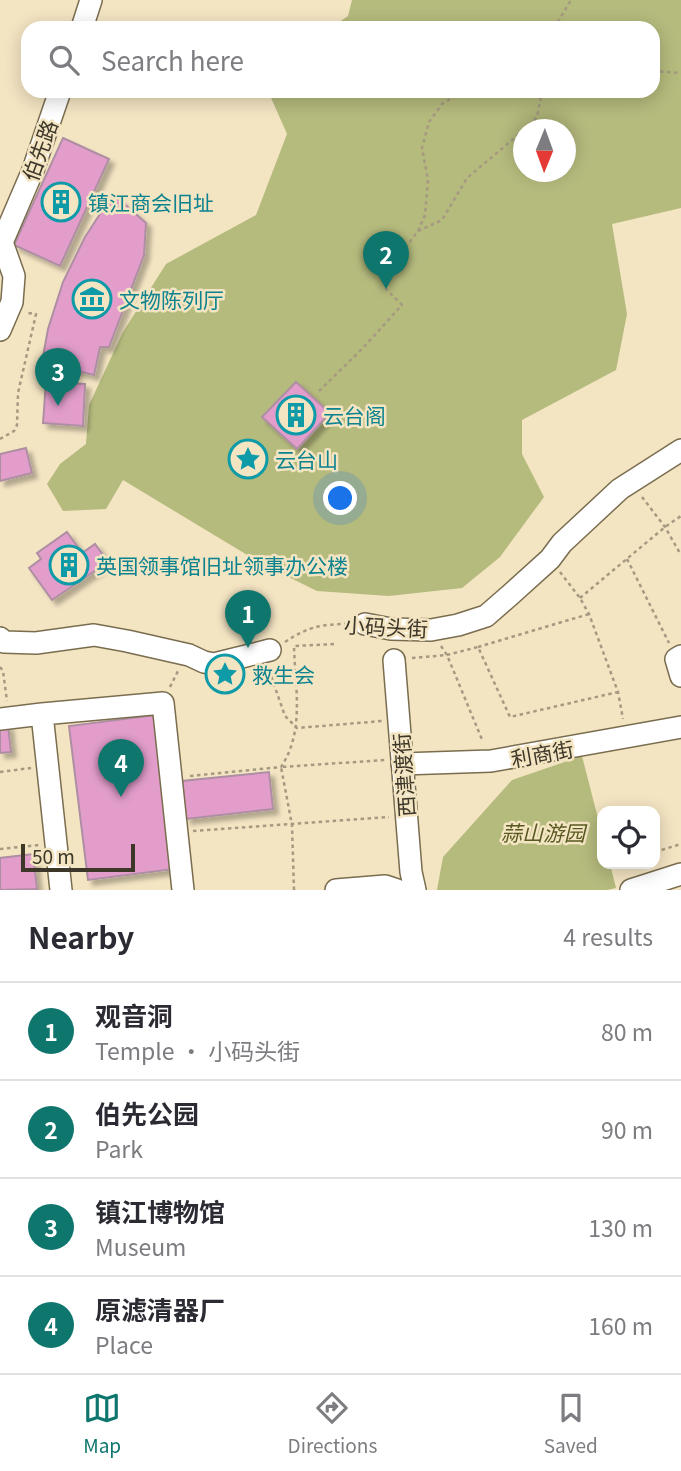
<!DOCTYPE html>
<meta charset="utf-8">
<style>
:root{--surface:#fff;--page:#f2f2f3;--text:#2b2b33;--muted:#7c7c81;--line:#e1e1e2;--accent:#0f766e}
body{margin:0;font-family:Georgia,"Noto Sans SC",serif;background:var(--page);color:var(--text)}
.controls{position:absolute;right:21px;bottom:21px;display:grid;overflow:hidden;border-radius:14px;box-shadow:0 4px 18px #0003}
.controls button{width:63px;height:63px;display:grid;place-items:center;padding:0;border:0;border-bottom:2px solid var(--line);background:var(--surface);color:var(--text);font:35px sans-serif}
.compass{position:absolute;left:513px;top:119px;width:63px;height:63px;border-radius:50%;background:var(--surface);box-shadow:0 4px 18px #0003;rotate:181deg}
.scale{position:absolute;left:21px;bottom:18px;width:114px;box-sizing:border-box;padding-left:7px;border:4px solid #3c3729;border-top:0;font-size:19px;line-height:24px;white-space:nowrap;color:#3c3729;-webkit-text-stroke:5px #f3e4c2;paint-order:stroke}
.you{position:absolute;left:341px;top:499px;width:24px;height:24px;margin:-18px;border:5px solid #fff;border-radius:50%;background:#1a73e8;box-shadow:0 0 0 10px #1a73e833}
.badge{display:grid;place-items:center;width:46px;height:46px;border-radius:50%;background:var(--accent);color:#fff;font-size:23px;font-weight:700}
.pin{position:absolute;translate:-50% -58px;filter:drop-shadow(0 2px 4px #0008)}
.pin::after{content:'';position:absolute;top:37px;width:24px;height:21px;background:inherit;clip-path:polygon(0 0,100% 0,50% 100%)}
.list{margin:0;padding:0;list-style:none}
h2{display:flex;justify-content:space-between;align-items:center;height:91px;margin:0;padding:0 28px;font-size:30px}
h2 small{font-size:23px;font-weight:400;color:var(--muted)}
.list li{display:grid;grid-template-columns:46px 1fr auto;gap:21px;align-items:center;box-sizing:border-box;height:98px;padding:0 28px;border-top:2px solid var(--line)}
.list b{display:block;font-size:26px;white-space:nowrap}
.list p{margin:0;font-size:23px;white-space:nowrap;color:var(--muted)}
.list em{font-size:23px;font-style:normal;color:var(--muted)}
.icon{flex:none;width:38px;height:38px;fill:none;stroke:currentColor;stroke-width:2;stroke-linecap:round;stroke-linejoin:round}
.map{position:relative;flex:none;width:681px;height:890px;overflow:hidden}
.search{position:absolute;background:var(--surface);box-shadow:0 4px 18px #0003;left:21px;right:21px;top:21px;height:77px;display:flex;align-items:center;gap:18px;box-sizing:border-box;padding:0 24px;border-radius:21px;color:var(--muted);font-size:26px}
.sheet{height:483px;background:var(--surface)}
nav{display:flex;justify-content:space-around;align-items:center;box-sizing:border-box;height:98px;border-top:2px solid var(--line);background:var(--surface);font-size:19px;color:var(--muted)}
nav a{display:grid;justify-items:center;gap:4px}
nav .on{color:var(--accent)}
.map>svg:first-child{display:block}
</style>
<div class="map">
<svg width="681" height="890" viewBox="0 0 681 890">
<defs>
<filter id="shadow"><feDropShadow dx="5" dy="5" stdDeviation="2" flood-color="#0004"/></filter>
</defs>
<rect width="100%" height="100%" fill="#f3e4c2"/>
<path fill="#b5ba7d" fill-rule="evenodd" d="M352,0H681V208L612,224L627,314L616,370L522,420V454L544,497L500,557L462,588L389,596L317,591L262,564L123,480L106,509L63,511L47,484L60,464L86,444L89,405L123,332L166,264L256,215L287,134L268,91H653V28H330L348,16ZM524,130H566V172H524Z
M582,756L602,834V864H610L616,888L607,890H437L443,857L512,780Z"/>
<path fill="#e29dcb" stroke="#ae8ea3" stroke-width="2" filter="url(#shadow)" d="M63,138L109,159L60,266L14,245Z
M113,194L146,223L144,255L109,347H100L94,375L42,362L48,329L63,282L85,237Z
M46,382L85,384L83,426L43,423Z
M296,382L330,413L297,449L262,417Z
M26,448L32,473L0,481V454Z
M67,532L82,553L95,544L108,562L52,600L29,568L41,559L37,553Z
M155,715L174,869L88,880L69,726Z
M8,725L11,752L0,753V726Z
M269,772L273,809L186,819L182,781Z
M33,854L37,889L0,890V858Z"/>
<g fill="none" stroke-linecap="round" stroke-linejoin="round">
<defs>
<path id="minor" d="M82,28L91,0
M0,247L33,170L60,91
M0,330L12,302L14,276L2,242
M365,624L391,629L431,630L458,625L486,616L509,596L550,559L562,543L620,489L681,450
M0,638L4,642L36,643L94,635L127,641L189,655L204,662L214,664L270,650
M681,656L676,659L681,676
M394,660L411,872L415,890
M0,719L42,714
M402,764L491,761L681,727
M61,890L42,714L163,703L183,890
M336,890L385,886L397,890
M631,890L681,874"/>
</defs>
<use href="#minor" stroke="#7a6d4f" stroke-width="24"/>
<path stroke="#a59a81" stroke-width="2.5" stroke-dasharray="3.5 3.5" stroke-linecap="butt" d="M554,28L571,0
M653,71L681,73
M524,130L537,117L542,91
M418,231L442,220L467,178L524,130
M319,391L362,349L402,305L386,289L390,268L418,231L425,215L428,180L422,148L429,122L442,104L455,96L494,95L516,91
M0,439L14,431L17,425L18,393L36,314L28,313
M642,497L665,527L681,555
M627,559L669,643
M560,572L580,598L589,614L618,692L623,719
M580,598L665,527L681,516
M285,642C307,627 322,624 348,624
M441,646L447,655L483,742
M478,647L589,614
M412,658L447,655L478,647L510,717L618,692
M0,667L3,671L7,701
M269,670L285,716L297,728L382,721
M170,687L178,671
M0,772L31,768
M190,776L281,767C305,731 295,687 294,646L336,644
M193,831L389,817
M0,849L39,845
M655,852L681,844
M610,865L613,864
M294,890L292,825L281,767L385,760"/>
<use href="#minor" stroke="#fff" stroke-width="21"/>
</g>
<defs>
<symbol id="building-ring" viewBox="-11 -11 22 22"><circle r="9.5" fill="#f3e4c2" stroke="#0f9aa8" stroke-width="1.5"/><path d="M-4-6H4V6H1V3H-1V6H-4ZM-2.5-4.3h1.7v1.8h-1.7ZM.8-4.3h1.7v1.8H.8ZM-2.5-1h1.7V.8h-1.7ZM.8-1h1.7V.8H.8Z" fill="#0f9aa8"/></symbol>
<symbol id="museum-ring" viewBox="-11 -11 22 22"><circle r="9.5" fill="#f3e4c2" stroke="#0f9aa8" stroke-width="1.5"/><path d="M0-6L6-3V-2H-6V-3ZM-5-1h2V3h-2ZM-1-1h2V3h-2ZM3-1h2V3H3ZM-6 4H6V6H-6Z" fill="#0f9aa8"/></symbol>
<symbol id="sight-ring" viewBox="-11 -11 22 22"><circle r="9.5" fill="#f3e4c2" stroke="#0f9aa8" stroke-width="1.5"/><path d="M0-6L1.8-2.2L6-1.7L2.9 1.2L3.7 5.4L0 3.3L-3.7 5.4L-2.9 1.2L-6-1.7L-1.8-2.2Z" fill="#0f9aa8"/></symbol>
</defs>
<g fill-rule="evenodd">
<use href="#building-ring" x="39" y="180" width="44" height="44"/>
<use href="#museum-ring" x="70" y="277" width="44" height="44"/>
<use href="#building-ring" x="274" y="393" width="44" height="44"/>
<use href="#sight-ring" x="226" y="437" width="44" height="44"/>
<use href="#building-ring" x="47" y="543" width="44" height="44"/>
<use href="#sight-ring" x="203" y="652" width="44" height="44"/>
</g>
<g text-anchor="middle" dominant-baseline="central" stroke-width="5" stroke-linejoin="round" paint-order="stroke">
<g font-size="21" fill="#3c3729" stroke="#f3e4c2">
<text transform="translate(39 150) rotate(-70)">伯先路</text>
<text transform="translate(386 626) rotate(3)">小码头街</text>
<text transform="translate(542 753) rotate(-10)">利商街</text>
<text transform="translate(403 775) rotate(-94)">西津渡街</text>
</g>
<g font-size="21" fill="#0d838f" stroke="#f3e4c2" text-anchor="start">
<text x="88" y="202">镇江商会旧址</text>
<text x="119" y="299">文物陈列厅</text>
<text x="323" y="415">云台阁</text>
<text x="275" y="459">云台山</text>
<text x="96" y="565">英国领事馆旧址领事办公楼</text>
<text x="252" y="674">救生会</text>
</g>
<g font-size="21" font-style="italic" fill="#575920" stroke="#f3e4c2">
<text x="543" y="832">蒜山游园</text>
</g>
</g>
</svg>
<div class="controls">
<button><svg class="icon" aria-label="locate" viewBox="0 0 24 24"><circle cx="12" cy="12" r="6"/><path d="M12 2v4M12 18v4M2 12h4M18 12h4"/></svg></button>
</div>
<svg class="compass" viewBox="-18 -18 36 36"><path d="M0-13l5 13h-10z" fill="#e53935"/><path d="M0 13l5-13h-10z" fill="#7c7c81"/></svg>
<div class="scale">50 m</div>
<div class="you"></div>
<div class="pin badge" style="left:248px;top:648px">1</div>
<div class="pin badge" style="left:386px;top:289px">2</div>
<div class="pin badge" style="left:58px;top:406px">3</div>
<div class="pin badge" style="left:121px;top:797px">4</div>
<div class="search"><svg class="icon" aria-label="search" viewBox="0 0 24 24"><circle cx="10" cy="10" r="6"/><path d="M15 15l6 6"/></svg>Search here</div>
</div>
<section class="sheet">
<h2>Nearby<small>4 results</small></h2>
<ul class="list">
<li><span class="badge">1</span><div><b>观音洞</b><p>Temple · 小码头街</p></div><em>80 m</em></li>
<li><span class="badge">2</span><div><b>伯先公园</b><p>Park</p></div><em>90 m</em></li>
<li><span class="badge">3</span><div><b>镇江博物馆</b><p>Museum</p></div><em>130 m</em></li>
<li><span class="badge">4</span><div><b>原滤清器厂</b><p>Place</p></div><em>160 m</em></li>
</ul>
</section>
<nav>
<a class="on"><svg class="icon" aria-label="map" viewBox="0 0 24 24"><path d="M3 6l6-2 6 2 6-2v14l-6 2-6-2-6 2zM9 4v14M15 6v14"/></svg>Map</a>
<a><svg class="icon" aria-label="directions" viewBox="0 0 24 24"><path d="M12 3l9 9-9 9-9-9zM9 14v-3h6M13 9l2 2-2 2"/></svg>Directions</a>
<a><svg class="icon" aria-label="saved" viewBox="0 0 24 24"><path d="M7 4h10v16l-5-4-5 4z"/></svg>Saved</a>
</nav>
